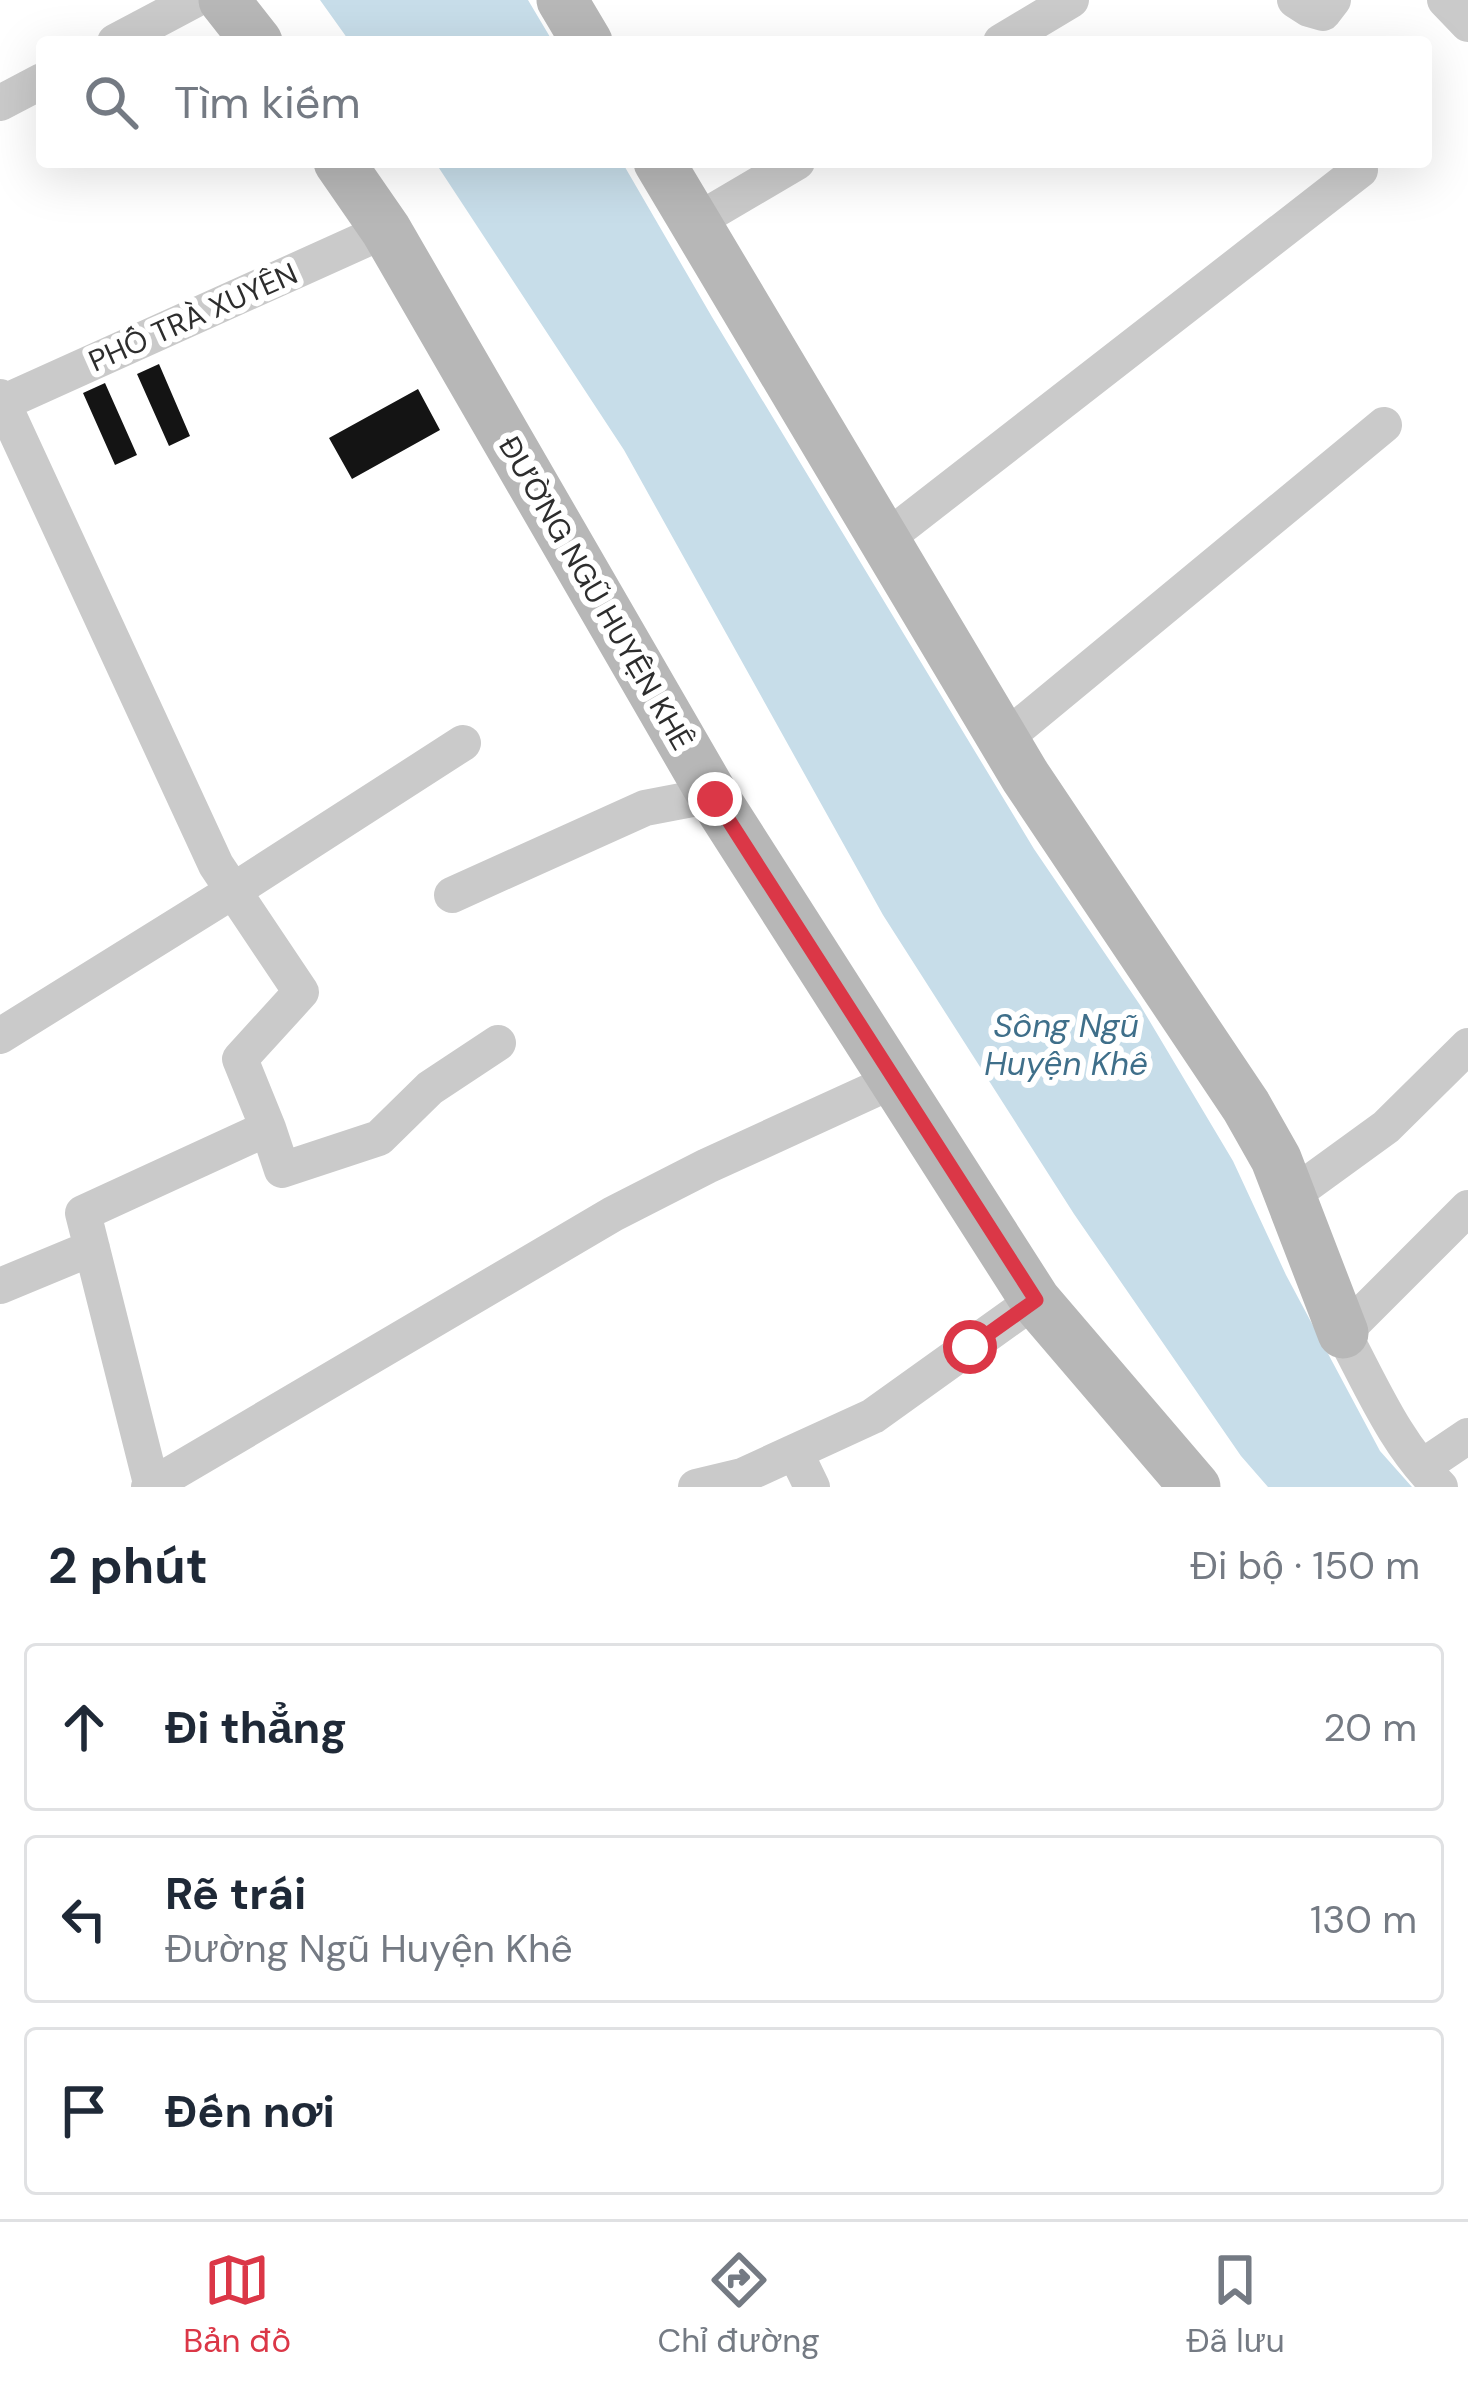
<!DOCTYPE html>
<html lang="vi">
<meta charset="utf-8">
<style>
:root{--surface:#fff;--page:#f2f2f3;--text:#1f2937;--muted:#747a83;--line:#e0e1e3;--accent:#db3747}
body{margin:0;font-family:"DM Sans",sans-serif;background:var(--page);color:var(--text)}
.stop{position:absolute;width:36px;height:36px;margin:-27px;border:9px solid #db3747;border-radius:50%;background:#fff}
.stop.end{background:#db3747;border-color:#fff;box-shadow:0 3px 12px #0008}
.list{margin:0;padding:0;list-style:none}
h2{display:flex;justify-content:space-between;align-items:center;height:156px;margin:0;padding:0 48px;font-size:51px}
h2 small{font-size:39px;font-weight:400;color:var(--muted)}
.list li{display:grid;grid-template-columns:78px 1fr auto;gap:36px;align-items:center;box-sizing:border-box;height:168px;margin:0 24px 24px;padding:0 24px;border:3px solid var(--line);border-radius:12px}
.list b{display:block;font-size:45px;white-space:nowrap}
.list p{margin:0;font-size:39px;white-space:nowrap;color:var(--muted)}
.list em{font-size:39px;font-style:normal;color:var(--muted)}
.icon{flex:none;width:66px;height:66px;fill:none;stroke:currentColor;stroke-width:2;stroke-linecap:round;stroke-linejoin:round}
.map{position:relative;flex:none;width:1468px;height:1487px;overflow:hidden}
.search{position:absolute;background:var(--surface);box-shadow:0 12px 48px #0002;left:36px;right:36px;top:36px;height:132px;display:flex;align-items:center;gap:30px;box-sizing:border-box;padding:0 42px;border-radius:12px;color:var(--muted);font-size:45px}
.sheet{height:732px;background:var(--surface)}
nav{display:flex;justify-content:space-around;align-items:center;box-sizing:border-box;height:168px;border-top:3px solid var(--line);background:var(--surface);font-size:33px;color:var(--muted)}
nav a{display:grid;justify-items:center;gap:6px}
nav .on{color:var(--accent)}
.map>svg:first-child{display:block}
</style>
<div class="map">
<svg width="1468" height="1487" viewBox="0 0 1468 1487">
<rect width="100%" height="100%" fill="#fff"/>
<path fill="#c7dde9" d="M320,0H528L553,42H350Z
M435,162H622L712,317L1034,849L1140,1005L1233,1161L1286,1275L1380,1451L1412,1487H1268L1241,1456L1074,1214L883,915L624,450Z"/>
<path fill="#141414" d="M159,364L190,436L169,446L137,374Z
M105,383L137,455L115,465L83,393Z
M418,389L440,430L352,479L329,438Z"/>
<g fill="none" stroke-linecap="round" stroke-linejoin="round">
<path stroke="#cacaca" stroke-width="36" d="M1295,0L1309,9L1323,13L1333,0
M1445,0L1468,24
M115,42L194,0
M1001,42L1071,0
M0,103L42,81
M695,222L797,162
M0,397L216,865L301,992L240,1059L268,1128L83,1213L152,1487
M0,404L386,230
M884,540L1360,170
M1003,740L1384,425
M452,895L645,808L713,795
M0,1036L233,891L463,743
M268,1128L282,1170L379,1138L430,1088L498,1043
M1291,1196L1386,1127L1468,1046
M0,1286L92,1248
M795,1452L812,1487
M1422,1467L1468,1436
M149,1487L613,1214L707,1166L895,1080
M696,1487L742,1476L873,1416L1035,1300
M1440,1487C1396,1445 1371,1385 1343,1333L1468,1208"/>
<path stroke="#b7b7b7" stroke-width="51" d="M224,0L257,42
M562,0L587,42
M339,162L386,230L715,799L1035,1300L1195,1487
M659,162L1025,776L1246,1106L1276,1159L1343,1333"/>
</g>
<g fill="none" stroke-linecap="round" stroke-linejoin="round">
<path stroke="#db3747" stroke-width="15" d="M715,799L1036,1300L970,1347"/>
</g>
<g text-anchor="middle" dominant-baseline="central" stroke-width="12" stroke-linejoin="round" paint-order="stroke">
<g font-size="30" fill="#2d2d2d" stroke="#fff">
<text transform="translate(193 317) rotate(-24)">PHỐ TRÀ XUYÊN</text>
<text transform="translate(596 593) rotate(60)">ĐƯỜNG NGŨ HUYỆN KHÊ</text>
</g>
<g font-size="33" font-style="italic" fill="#3f6f8a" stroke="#fff">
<text x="1066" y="1025">Sông Ngũ<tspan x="1066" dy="38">Huyện Khê</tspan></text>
</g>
</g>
</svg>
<div class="stop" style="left:970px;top:1347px"></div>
<div class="stop end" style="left:715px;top:799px"></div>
<div class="search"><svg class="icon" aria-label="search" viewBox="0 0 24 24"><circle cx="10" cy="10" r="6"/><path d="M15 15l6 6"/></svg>Tìm kiếm</div>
</div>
<section class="sheet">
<h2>2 phút<small>Đi bộ · 150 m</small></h2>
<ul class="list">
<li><svg class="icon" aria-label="ahead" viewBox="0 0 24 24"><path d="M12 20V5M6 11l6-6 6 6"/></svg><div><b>Đi thẳng</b></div><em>20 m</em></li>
<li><svg class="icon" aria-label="left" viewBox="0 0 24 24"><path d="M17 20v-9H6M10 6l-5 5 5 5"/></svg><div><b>Rẽ trái</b><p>Đường Ngũ Huyện Khê</p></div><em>130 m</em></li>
<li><svg class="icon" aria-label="arrive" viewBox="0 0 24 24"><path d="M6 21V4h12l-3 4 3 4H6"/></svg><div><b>Đến nơi</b></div></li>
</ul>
</section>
<nav>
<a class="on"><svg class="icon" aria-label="map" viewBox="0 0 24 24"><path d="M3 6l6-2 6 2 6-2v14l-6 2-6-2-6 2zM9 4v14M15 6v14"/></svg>Bản đồ</a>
<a><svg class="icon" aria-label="directions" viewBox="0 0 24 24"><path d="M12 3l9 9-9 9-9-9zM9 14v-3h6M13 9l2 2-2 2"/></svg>Chỉ đường</a>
<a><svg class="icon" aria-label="saved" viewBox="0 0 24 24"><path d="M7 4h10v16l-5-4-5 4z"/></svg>Đã lưu</a>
</nav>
